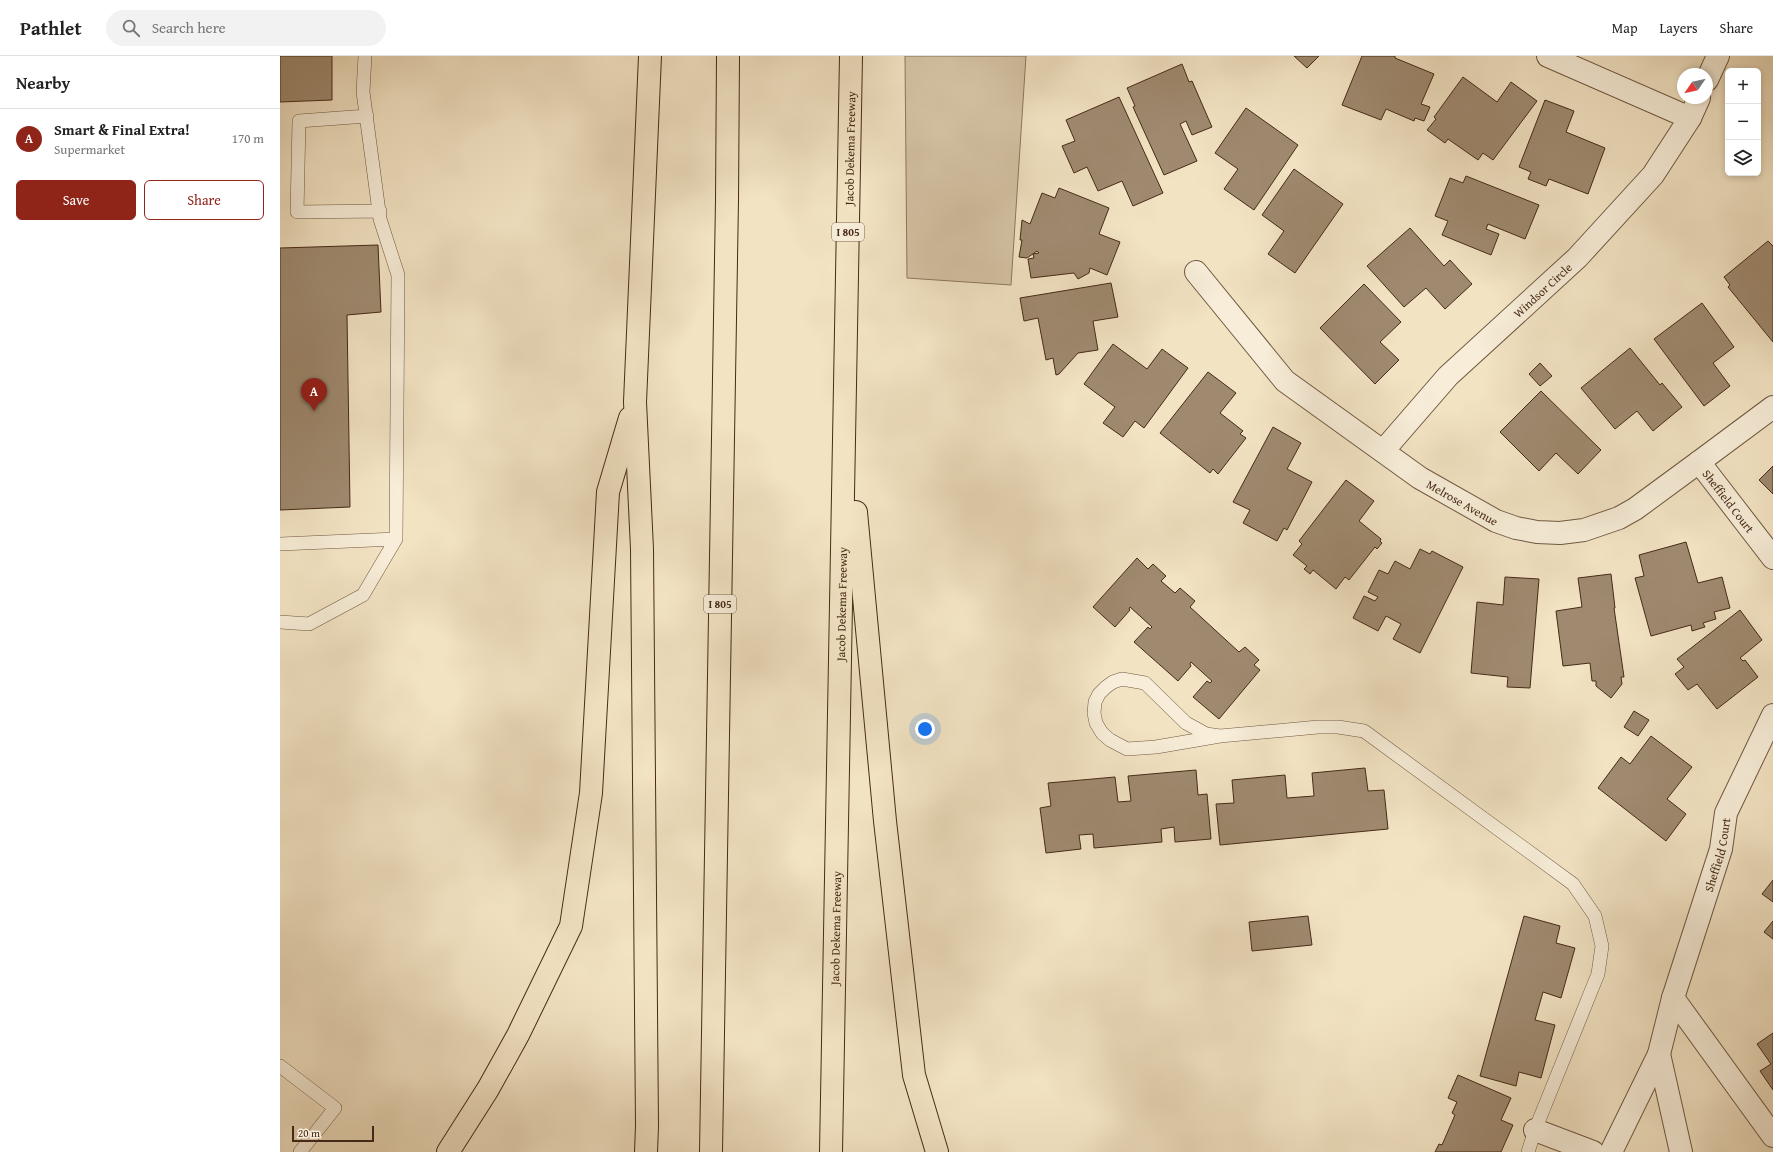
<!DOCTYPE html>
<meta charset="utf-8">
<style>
:root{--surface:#fff;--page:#f2f2f2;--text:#222;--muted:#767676;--line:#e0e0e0;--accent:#8f2418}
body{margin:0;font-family:"Gentium Book Plus",serif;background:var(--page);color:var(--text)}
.controls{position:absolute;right:12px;top:12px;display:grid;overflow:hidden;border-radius:6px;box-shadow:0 2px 6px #0003}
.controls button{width:36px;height:36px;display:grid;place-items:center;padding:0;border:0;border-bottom:1px solid var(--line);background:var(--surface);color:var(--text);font:20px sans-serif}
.compass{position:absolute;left:1397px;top:12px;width:36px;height:36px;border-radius:50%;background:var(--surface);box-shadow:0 2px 6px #0003;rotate:236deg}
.scale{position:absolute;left:12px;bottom:10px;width:82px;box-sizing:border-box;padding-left:4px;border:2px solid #462a17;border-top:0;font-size:11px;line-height:14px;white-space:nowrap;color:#462a17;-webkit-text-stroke:3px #f7edd8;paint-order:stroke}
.you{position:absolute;left:645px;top:673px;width:14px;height:14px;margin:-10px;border:3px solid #fff;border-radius:50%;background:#1a73e8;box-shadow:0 0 0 6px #1a73e833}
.badge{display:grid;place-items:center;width:26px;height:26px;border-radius:50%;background:var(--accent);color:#fff;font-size:13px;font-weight:700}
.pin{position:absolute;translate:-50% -33px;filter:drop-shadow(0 1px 2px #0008)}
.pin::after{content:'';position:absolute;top:21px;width:14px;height:12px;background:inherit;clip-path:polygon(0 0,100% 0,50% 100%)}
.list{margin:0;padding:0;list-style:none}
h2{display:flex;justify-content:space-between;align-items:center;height:52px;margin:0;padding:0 16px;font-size:17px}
h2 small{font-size:13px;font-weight:400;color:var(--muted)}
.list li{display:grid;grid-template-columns:26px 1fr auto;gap:12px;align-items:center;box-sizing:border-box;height:60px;padding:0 16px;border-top:1px solid var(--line)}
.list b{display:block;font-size:15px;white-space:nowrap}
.list p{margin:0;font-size:13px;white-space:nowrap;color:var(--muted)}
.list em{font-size:13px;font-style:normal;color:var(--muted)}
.actions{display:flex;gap:8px;padding:12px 16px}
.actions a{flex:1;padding:9px 0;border:1px solid var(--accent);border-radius:6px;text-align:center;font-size:14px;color:var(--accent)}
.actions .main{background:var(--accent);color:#fff}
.icon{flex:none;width:22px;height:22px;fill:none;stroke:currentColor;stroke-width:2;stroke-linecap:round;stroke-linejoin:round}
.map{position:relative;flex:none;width:1493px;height:1096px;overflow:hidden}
header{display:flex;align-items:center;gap:24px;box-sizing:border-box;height:56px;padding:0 20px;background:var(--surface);border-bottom:1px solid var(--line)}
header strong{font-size:19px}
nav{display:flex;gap:22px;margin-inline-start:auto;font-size:14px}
.search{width:280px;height:36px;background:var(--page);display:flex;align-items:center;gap:10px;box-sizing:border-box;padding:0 14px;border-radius:22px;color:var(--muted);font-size:15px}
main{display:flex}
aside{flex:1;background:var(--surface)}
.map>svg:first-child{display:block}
</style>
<header>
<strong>Pathlet</strong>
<div class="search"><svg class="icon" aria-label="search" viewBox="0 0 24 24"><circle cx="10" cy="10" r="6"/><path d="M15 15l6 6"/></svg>Search here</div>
<nav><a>Map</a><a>Layers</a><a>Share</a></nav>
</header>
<main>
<aside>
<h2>Nearby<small></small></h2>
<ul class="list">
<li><span class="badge">A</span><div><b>Smart &amp; Final Extra!</b><p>Supermarket</p></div><em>170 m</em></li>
</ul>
<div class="actions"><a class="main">Save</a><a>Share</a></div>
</aside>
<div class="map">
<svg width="1493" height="1096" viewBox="0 0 1493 1096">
<rect width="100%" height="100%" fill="#f2e3c3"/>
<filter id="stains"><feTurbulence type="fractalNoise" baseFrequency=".005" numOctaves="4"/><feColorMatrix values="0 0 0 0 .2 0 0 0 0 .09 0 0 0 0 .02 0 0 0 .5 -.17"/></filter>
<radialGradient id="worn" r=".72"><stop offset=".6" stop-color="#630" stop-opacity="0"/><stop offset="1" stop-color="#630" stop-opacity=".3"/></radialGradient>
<path fill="#d5c4a6" stroke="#8e775e" d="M625,0H746L731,229L627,222Z"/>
<path fill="#9f8a70" stroke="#462a17" d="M0,0H52V44L0,46Z
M1014,0H1039L1027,12Z
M1082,0H1115V2L1154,18L1141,48L1150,51L1144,65L1135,62L1134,65L1106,53L1101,64L1062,49Z
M902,8L909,26L912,25L932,71L912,79L906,65L900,68L917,105L884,119L853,51L855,50L847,32Z
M1183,21L1217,46L1231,26L1257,45L1213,104L1203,97L1198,104L1168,83L1165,87L1147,74L1156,63L1154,61Z
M839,41L883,137L853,150L842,125L818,135L807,111L794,117L782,90L795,85L786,64Z
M1265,44L1294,55L1286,76L1325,92L1308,138L1269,123L1266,130L1248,123L1251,116L1239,111Z
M966,52L1018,89L974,154L944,133L958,113L935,97Z
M1014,113L1063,148L1015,217L988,198L1004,175L982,159Z
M1186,120L1259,149L1245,183L1208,168L1206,173L1219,178L1211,199L1162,179L1168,165L1155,160L1170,122L1183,127Z
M779,132L829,152L819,178L840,186L827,219L810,212L809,217L798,223L794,217L751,222L748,203L754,202L753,198L759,197L757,195L747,202L739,201L742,184H740L742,164L750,168L762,137L775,142Z
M1130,172L1164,210L1170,204L1192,228L1165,253L1146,232L1124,251L1087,210Z
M1488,185L1493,190V286L1448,231L1450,229L1444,221Z
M98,189L101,256L67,259L70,451L0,454V192Z
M831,227L838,261L813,265L818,294L798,297L779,318L776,319L773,302L766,304L758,262L744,265L740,242Z
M1084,228L1121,266L1100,286L1119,304L1095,328L1040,272Z
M1422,247L1454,291L1433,307L1450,330L1424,350L1374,283Z
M833,288L867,313L882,293L908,312L864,372L855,365L843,381L823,367L835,351L804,328Z
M1350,292L1380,329L1382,327L1402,351L1373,375L1357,355L1335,373L1301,332Z
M1260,307L1272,320L1260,330L1249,318Z
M928,316L956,337L940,357L963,375L960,378L966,382L938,418L933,413L930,417L880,377Z
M1261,335L1321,394L1298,418L1276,397L1259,415L1220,376Z
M993,371L1021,387L1007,413L1032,426L1007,474L1004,472L997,485L963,467L970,454L953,446Z
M1493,410V438L1479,424Z
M1066,424L1094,445L1079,465L1101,483L1100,485L1102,487L1097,493L1095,491L1069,524L1065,521L1056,533L1033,514L1030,518L1024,513L1027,510L1013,499L1022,488L1019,485Z
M1406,486L1418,527L1442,521L1450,552L1434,556L1436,563L1423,567L1425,571L1412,575L1411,569L1371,580L1355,522L1364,520L1359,499Z
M1140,493L1150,498L1152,495L1183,511L1140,597L1113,583L1121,568L1106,560L1098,575L1073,562L1084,540L1095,545L1098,541L1088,536L1099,514L1108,518L1115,505L1130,513Z
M857,502L868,513L873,508L886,520L881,525L895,537L900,532L915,545L910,551L959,596L965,591L979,604L974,609L980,614L939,663L913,641L927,625L930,627L932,625L911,606L910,608L911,610L898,625L854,586L868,571L870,573L872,571L850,551L849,553L850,554L835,571L813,551Z
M1331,518L1335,552H1334L1344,621H1341L1342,628L1331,642L1316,630V625H1312L1310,607L1283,610L1276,555L1302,551L1298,522Z
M1225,521L1259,523L1250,632L1227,631L1228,621L1191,617L1197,546L1223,549Z
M1460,554L1482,584L1460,602L1463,605L1465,604L1478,621L1437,653L1417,628L1408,634L1395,618L1404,611L1397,603Z
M1354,655L1369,664L1358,680L1344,671Z
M1371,680L1412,711L1387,743L1406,758L1386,785L1318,732L1341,701L1350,708Z
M1085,712L1088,735L1104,734L1108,773L940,789L936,748L954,747L952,724L1005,719L1007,742L1034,740L1032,717Z
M916,714L918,739L927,738L931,783L895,786L894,771L881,773L882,786L814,792L813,778L799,779L801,793L766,797L760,752L771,750L768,727L835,721L838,746L851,745L848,720Z
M1493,824V846L1482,838Z
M1028,860L1032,889L972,895L969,866Z
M1244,860L1280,870L1276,887L1295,892L1281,942L1263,936L1255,964L1275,969L1261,1022L1239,1016L1236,1030L1200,1020Z
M1493,865V883L1484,876Z
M1493,977V1034L1480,1015L1491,1008L1477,988Z
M1178,1019L1231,1042L1221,1064L1233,1069L1221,1096H1155L1159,1088L1162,1089L1175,1059L1172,1057L1177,1046L1168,1042Z"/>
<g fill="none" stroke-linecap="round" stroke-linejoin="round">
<defs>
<path id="service" d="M87,60L19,65L17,156L100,155
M0,488L116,483
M0,566L29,568L83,539L116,483L118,219L100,163L83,36L85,0
M940,680L926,678L906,667L865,627L842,623L833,626L826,631L819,638L815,646L814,657L816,667L822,677L830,684L847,693L876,691L940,680L1038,671H1058L1084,675L1293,828L1315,860L1322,890L1318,918L1255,1074L1248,1096
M0,1010L55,1052L20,1096"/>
<g id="minor">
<path d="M1268,0L1410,62L1419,42"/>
<path d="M1427,24L1438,0"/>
<path id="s1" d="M916,216L1005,325L1140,422L1216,465L1236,472L1257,476L1280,477L1304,474L1339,462L1355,453L1419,406L1493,351"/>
<path id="s2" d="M1103,395L1168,320L1297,202L1373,119L1410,62"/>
<path id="s3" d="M1419,406L1493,502"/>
<path d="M1393,942L1493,1080"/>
<path d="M1379,998L1401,1096"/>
<path d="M1255,1074L1313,1096"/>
<path id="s4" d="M1331,1096L1379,998L1393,942L1441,793L1446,757L1493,659"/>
</g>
<g id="motorway">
<path d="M576,456L605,765L634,1019L657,1096"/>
<path d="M168,1096L208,1033L238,979L291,870L311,737L328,436L350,362"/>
<path d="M366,1096L367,1070L362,493L355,346L370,0"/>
<path d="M431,1096L447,144L448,0"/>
<path id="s5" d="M551,1096L571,0"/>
</g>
</defs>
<use href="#service" stroke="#715842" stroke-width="14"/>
<use href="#minor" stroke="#715842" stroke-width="24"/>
<use href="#motorway" stroke="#462a17" stroke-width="24"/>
<use href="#service" stroke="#f7edd8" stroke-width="13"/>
<use href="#minor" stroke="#f7edd8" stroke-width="22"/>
<use href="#motorway" stroke="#f2e3c3" stroke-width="22"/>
</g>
<g text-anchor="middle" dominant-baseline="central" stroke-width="3" stroke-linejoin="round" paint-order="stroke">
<g fill="#f7edd8" stroke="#7b6451" stroke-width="1">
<rect x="552" y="167" width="32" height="18" rx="3"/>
<rect x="424" y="539" width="32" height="18" rx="3"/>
</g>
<g font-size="11" font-weight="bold" fill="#462a17">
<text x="568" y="176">I 805</text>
<text x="440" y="548">I 805</text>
</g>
<g font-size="12" fill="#462a17" stroke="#f7edd8">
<text stroke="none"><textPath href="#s5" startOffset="1004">Jacob Dekema Freeway</textPath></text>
<text stroke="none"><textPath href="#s2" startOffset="227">Windsor Circle</textPath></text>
<text stroke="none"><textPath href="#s3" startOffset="49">Sheffield Court</textPath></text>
<text stroke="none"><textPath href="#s1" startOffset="356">Melrose Avenue</textPath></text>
<text stroke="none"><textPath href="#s5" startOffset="548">Jacob Dekema Freeway</textPath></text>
<text stroke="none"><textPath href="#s4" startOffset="317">Sheffield Court</textPath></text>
<text stroke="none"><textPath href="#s5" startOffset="224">Jacob Dekema Freeway</textPath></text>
</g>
</g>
<rect width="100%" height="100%" filter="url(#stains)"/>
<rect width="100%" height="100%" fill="url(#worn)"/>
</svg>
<div class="controls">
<button>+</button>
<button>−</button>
<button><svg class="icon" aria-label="layers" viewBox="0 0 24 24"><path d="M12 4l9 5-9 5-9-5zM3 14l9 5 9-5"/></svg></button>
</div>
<svg class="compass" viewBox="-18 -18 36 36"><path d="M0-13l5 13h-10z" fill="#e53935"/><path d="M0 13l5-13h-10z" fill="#767676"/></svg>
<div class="scale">20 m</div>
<div class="you"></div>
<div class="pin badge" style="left:34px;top:355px">A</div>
</div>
</main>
